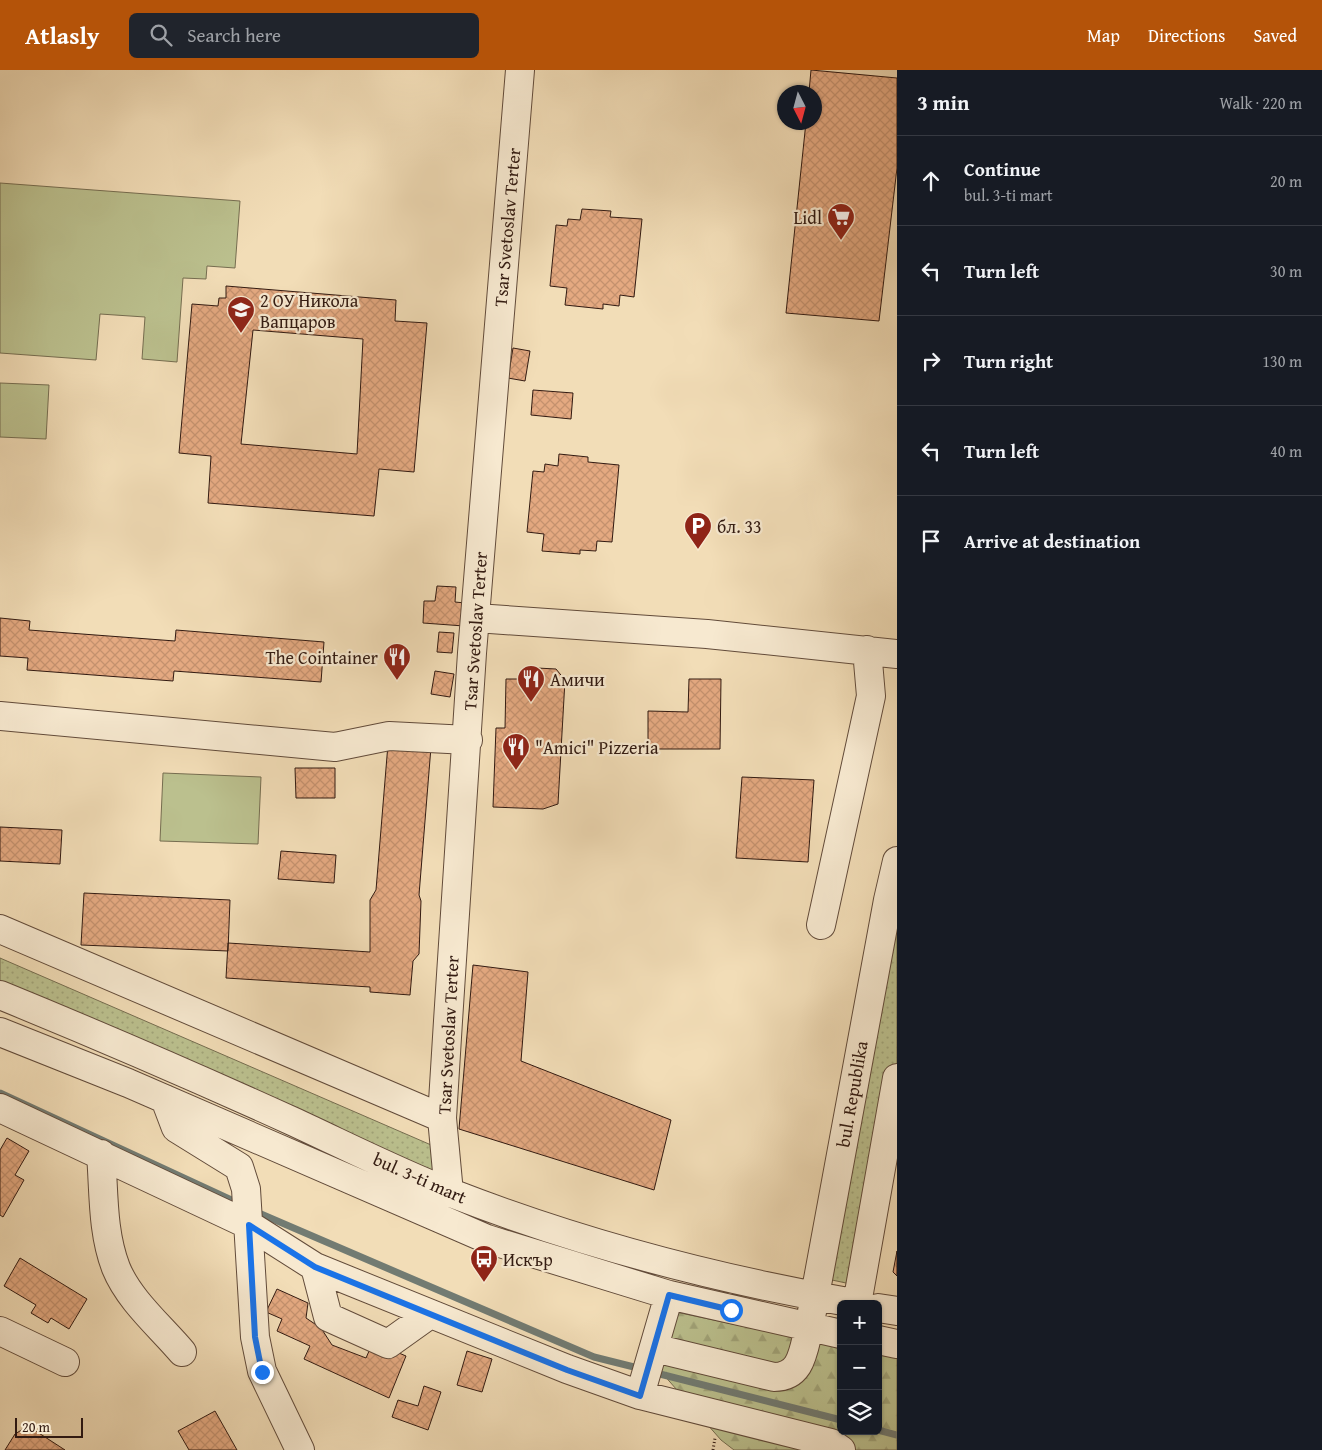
<!DOCTYPE html>
<meta charset="utf-8">
<style>
:root{--surface:#171b24;--page:#20242c;--text:#f1f3f6;--muted:#9ea1a6;--line:#363941;--accent:#b45309}
body{margin:0;font-family:"Gentium Book Plus",serif;background:var(--page);color:var(--text)}
.controls{position:absolute;right:15px;bottom:15px;display:grid;overflow:hidden;border-radius:8px;box-shadow:0 1px 4px #0004}
.controls button{width:45px;height:45px;display:grid;place-items:center;padding:0;border:0;border-bottom:1px solid var(--line);background:var(--surface);color:var(--text);font:25px sans-serif}
.compass{position:absolute;left:777px;top:15px;width:45px;height:45px;border-radius:50%;background:var(--surface);box-shadow:0 1px 4px #0004;rotate:174deg}
.scale{position:absolute;left:15px;bottom:12px;width:68px;box-sizing:border-box;padding-left:5px;border:2px solid #321a11;border-top:0;font-size:14px;line-height:18px;white-space:nowrap;color:#321a11;-webkit-text-stroke:4px #f7e9d0;paint-order:stroke}
.stop{position:absolute;width:15px;height:15px;margin:-11px;border:4px solid #1a73e8;border-radius:50%;background:#fff}
.stop.end{background:#1a73e8;border-color:#fff;box-shadow:0 1px 5px #0008}
.list{margin:0;padding:0;list-style:none}
h2{display:flex;justify-content:space-between;align-items:center;height:65px;margin:0;padding:0 20px;font-size:21px}
h2 small{font-size:16px;font-weight:400;color:var(--muted)}
.list li{display:grid;grid-template-columns:32px 1fr auto;gap:15px;align-items:center;box-sizing:border-box;height:90px;padding:0 20px;border-top:1px solid var(--line)}
.list b{display:block;font-size:19px;white-space:nowrap}
.list p{margin:0;font-size:16px;white-space:nowrap;color:var(--muted)}
.list em{font-size:16px;font-style:normal;color:var(--muted)}
.icon{flex:none;width:28px;height:28px;fill:none;stroke:currentColor;stroke-width:2;stroke-linecap:round;stroke-linejoin:round}
.map{position:relative;flex:none;width:897px;height:1380px;overflow:hidden}
header{display:flex;align-items:center;gap:30px;box-sizing:border-box;height:70px;padding:0 25px;background:var(--accent);color:#fff}
header strong{font-size:24px}
nav{display:flex;gap:28px;margin-inline-start:auto;font-size:18px}
.search{width:350px;height:45px;background:var(--page);display:flex;align-items:center;gap:12px;box-sizing:border-box;padding:0 18px;border-radius:8px;color:var(--muted);font-size:19px}
main{display:flex}
aside{flex:1;background:var(--surface)}
.map>svg:first-child{display:block}
</style>
<header>
<strong>Atlasly</strong>
<div class="search"><svg class="icon" aria-label="search" viewBox="0 0 24 24"><circle cx="10" cy="10" r="6"/><path d="M15 15l6 6"/></svg>Search here</div>
<nav><a>Map</a><a>Directions</a><a>Saved</a></nav>
</header>
<main>
<div class="map">
<svg width="897" height="1380" viewBox="0 0 897 1380">
<defs>
<pattern id="grass-dots" width="8" height="8" patternUnits="userSpaceOnUse" patternTransform="scale(1.25)"><rect width="8" height="8" fill="#bbc08e"/><path d="M2 2h.1M6 6h.1" fill="none" stroke="#a1a479" stroke-width="1.8" stroke-linecap="round"/></pattern>
<pattern id="forest-firs" width="22" height="20" patternUnits="userSpaceOnUse" patternTransform="scale(1.25)"><rect width="22" height="20" fill="#bbc08e"/><path d="M5 1l3.5 6h-7zM16 11l3.5 6h-7z" fill="#a1a479"/></pattern>
<pattern id="building-cross-hatch" width="8" height="8" patternUnits="userSpaceOnUse" patternTransform="scale(1.25)"><rect width="8" height="8" fill="#e4a981"/><path d="M0 0l8 8M0 8l8-8" fill="none" stroke="#c4916e"/></pattern>
</defs>
<rect width="100%" height="100%" fill="#f2ddb7"/>
<filter id="stains"><feTurbulence type="fractalNoise" baseFrequency=".004" numOctaves="4"/><feColorMatrix values="0 0 0 0 .2 0 0 0 0 .09 0 0 0 0 .02 0 0 0 .5 -.17"/></filter>
<radialGradient id="worn" r=".72"><stop offset=".6" stop-color="#630" stop-opacity="0"/><stop offset="1" stop-color="#630" stop-opacity=".3"/></radialGradient>
<path fill="url(#grass-dots)" stroke="#766d50" d="M897,797V1008L860,1216L818,1207Z
M0,888L445,1081L449,1123L0,925Z"/>
<path fill="url(#forest-firs)" stroke="#766d50" d="M671,1241L841,1277V1361H878V1283L897,1287V1380H734L721,1370L655,1295Z"/>
<path fill="#bbc08e" stroke="#766d50" d="M0,113L240,131L235,198L207,196L206,209L183,208L177,292L142,289L145,247L100,244L96,290L0,283Z
M0,313L49,315L46,369L0,367Z
M163,703L261,707L258,774L160,771Z"/>
<g fill="none" stroke-linecap="round" stroke-linejoin="round">
<path stroke="#727b72" stroke-width="7" d="M0,1023L240,1134
M254,1141L594,1287L642,1299
M652,1302L841,1350
M878,1360L897,1365"/>
</g>
<path fill="url(#building-cross-hatch)" stroke="#321a11" fill-rule="evenodd" d="M811,0L897,8V98L879,251L786,243L806,52H814V22H809Z
M582,139L611,141L610,147L642,149L634,227L620,225L619,236L603,234V239L565,235L567,218L550,216L556,155L567,156L568,149L580,150Z
M226,216L396,230L395,251L427,253L414,402L379,399L374,446L208,433L211,386L179,383L192,234L218,236L219,228H226ZM253,260L363,269L357,384L241,374Z
M513,278L530,281L525,311L508,308Z
M533,320L573,323L571,349L531,345Z
M559,384L588,387V392L619,395L612,472L597,471L596,481L580,480V484L542,481L544,464L527,462L533,401L544,402L545,394L558,396Z
M437,516L456,517L455,532L465,533L464,556L423,553L424,531H435Z
M0,548L30,551L29,560L175,571L176,560L324,572L321,612L174,601L173,611L27,600L28,588L0,586Z
M439,562L454,563L452,583L437,582Z
M537,598L556,599L565,610L558,734L543,739L493,737L496,658H505L506,609H524Z
M435,601L454,604L450,627L431,624Z
M689,609H721L720,679H648V641L688,642Z
M388,674L431,677L419,825L421,831L419,884L413,891L410,925L370,922V917L226,908L228,873L370,882V830L376,820Z
M295,698H335V728H296Z
M742,707L814,710L808,792L736,788Z
M0,757L62,760L60,794L0,791Z
M281,781L336,785L334,813L278,809Z
M84,823L230,830L228,881L81,875Z
M473,895L528,902L521,991L671,1050L654,1120L459,1059Z
M7,1068L29,1081L15,1105L24,1110L3,1147L0,1145V1080Z
M897,1181V1206L893,1202Z
M20,1188L87,1229L69,1259L51,1248L48,1253L31,1243L36,1235L4,1216Z
M277,1219L308,1233L306,1248L321,1258L332,1275L366,1288L373,1272L406,1286L389,1328L304,1289L310,1276L277,1261L282,1249L266,1242Z
M467,1281L492,1289L482,1322L457,1315Z
M424,1316L441,1322L428,1360L392,1347L398,1330L418,1336Z
M215,1341L237,1380H189L178,1361Z
M28,1356L65,1380H5L15,1364Z"/>
<g fill="none" stroke-linecap="round" stroke-linejoin="round">
<defs>
<path id="minor" d="M476,548L707,564L897,584
M0,646L335,677L389,666L468,670
M821,855L871,626L867,580
M0,859L442,1048
M0,925C98,965 195,1007 292,1051C344,1075 397,1102 451,1123C582,1174 720,1210 859,1234
M0,962L128,1013L487,1169L669,1225L841,1264
M165,1029L176,1058L239,1097L246,1119L255,1267L262,1301L300,1380
M0,1038L249,1155L315,1197L567,1299L640,1325L831,1373L841,1380
M101,1084C104,1122 102,1162 116,1198C129,1230 160,1256 182,1282
M449,1123L442,1048L448,951L472,583L520,0
M315,1197L328,1247L388,1274L430,1244
M857,1234L897,1008
M878,1238L897,1241
M0,1261L65,1292
M878,1270L897,1274
M654,1278L774,1307C802,1307 803,1281 809,1258L888,830L897,791
M640,1325L669,1225"/>
</defs>
<use href="#minor" stroke="#624b3a" stroke-width="30"/>
<path stroke="#321a11" stroke-width="3" stroke-dasharray="1 2.5" stroke-linecap="butt" d="M713,1380L715,1368"/>
<use href="#minor" stroke="#f7e9d0" stroke-width="28"/>
</g>
<g fill="none" stroke-linecap="round" stroke-linejoin="round">
<path stroke="#1a73e8" stroke-width="6" d="M262,1302L255,1267L249,1155L315,1197L567,1300L640,1326L669,1225L731,1240"/>
</g>
<defs>
<symbol id="supermarket-pin" viewBox="-11 -11 22 30"><path d="M0 17L-7.5 6A9.5 9.5 0 1 1 7.5 6Z" fill="#8f2418" stroke="#f7e9d0"/><path d="M-6-5.5h2.5l.6 2H6L4.5 2H-2.5L-4.4-4H-6ZM-1.5 3.2a1.3 1.3 0 1 0 .1 0ZM3 3.2a1.3 1.3 0 1 0 .1 0Z" fill="#fff"/></symbol>
<symbol id="school-pin" viewBox="-11 -11 22 30"><path d="M0 17L-7.5 6A9.5 9.5 0 1 1 7.5 6Z" fill="#8f2418" stroke="#f7e9d0"/><path d="M0-5L7-2L0 1L-7-2ZM-4 1L0 2.5L4 1V4Q0 6-4 4Z" fill="#fff"/></symbol>
<symbol id="parking-pin" viewBox="-11 -11 22 30"><path d="M0 17L-7.5 6A9.5 9.5 0 1 1 7.5 6Z" fill="#8f2418" stroke="#f7e9d0"/><path d="M-3.5-5.5H1a3.5 3.5 0 0 1 0 7H-1V5.5H-3.5ZM-1-3.4V-.6H.8a1.4 1.4 0 0 0 0-2.8Z" fill="#fff"/></symbol>
<symbol id="restaurant-pin" viewBox="-11 -11 22 30"><path d="M0 17L-7.5 6A9.5 9.5 0 1 1 7.5 6Z" fill="#8f2418" stroke="#f7e9d0"/><path d="M-5-6h1v4h1v-4h1v4h1v-4h1v5L-1.5 .5V6h-2V.5L-5-1ZM5-6V6H3V1.5H1.5Q1.5-4 5-6Z" fill="#fff"/></symbol>
<symbol id="bus-pin" viewBox="-11 -11 22 30"><path d="M0 17L-7.5 6A9.5 9.5 0 1 1 7.5 6Z" fill="#8f2418" stroke="#f7e9d0"/><path d="M-5-6H5V4H4V6H2V4H-2V6H-4V4H-5ZM-3.5-4V0h7V-4ZM-3.5 1.2v1.5H-2V1.2ZM2 1.2v1.5H3.5V1.2Z" fill="#fff"/></symbol>
</defs>
<g fill-rule="evenodd">
<use href="#supermarket-pin" x="825" y="131" width="32" height="43"/>
<use href="#school-pin" x="225" y="224" width="32" height="43"/>
<use href="#parking-pin" x="682" y="440" width="32" height="43"/>
<use href="#restaurant-pin" x="381" y="571" width="32" height="43"/>
<use href="#restaurant-pin" x="515" y="593" width="32" height="43"/>
<use href="#restaurant-pin" x="500" y="661" width="32" height="43"/>
<use href="#bus-pin" x="468" y="1173" width="32" height="43"/>
</g>
<g text-anchor="middle" dominant-baseline="central" stroke-width="4.5" stroke-linejoin="round" paint-order="stroke">
<g font-size="18" fill="#321a11" stroke="#f7e9d0" text-anchor="start">
<text x="822" y="147" text-anchor="end">Lidl</text>
<text x="260" y="230">2 ОУ Никола<tspan x="260" dy="21">Вапцаров</tspan></text>
<text x="717" y="456">бл. 33</text>
<text x="378" y="587" text-anchor="end">The Cointainer</text>
<text x="550" y="609">Амичи</text>
<text x="535" y="677">"Amici" Pizzeria</text>
<text x="503" y="1189">Искър</text>
</g>
<g font-size="18" fill="#321a11" stroke="#f7e9d0">
<text transform="translate(507 157) rotate(-85)">Tsar Svetoslav Terter</text>
<text transform="translate(475 561) rotate(-86)">Tsar Svetoslav Terter</text>
<text transform="translate(448 965) rotate(-87)">Tsar Svetoslav Terter</text>
<text transform="translate(852 1024) rotate(-80)">bul. Republika</text>
<text transform="translate(420 1108) rotate(24)">bul. 3-ti mart</text>
</g>
</g>
<rect width="100%" height="100%" filter="url(#stains)"/>
<rect width="100%" height="100%" fill="url(#worn)"/>
</svg>
<div class="controls">
<button>+</button>
<button>−</button>
<button><svg class="icon" aria-label="layers" viewBox="0 0 24 24"><path d="M12 4l9 5-9 5-9-5zM3 14l9 5 9-5"/></svg></button>
</div>
<svg class="compass" viewBox="-18 -18 36 36"><path d="M0-13l5 13h-10z" fill="#e53935"/><path d="M0 13l5-13h-10z" fill="#9ea1a6"/></svg>
<div class="scale">20 m</div>
<div class="stop" style="left:731px;top:1240px"></div>
<div class="stop end" style="left:262px;top:1302px"></div>
</div>
<aside>
<h2>3 min<small>Walk · 220 m</small></h2>
<ul class="list">
<li><svg class="icon" aria-label="ahead" viewBox="0 0 24 24"><path d="M12 20V5M6 11l6-6 6 6"/></svg><div><b>Continue</b><p>bul. 3-ti mart</p></div><em>20 m</em></li>
<li><svg class="icon" aria-label="left" viewBox="0 0 24 24"><path d="M17 20v-9H6M10 6l-5 5 5 5"/></svg><div><b>Turn left</b></div><em>30 m</em></li>
<li><svg class="icon" aria-label="right" viewBox="0 0 24 24"><path d="M7 20v-9h11M14 6l5 5-5 5"/></svg><div><b>Turn right</b></div><em>130 m</em></li>
<li><svg class="icon" aria-label="left" viewBox="0 0 24 24"><path d="M17 20v-9H6M10 6l-5 5 5 5"/></svg><div><b>Turn left</b></div><em>40 m</em></li>
<li><svg class="icon" aria-label="arrive" viewBox="0 0 24 24"><path d="M6 21V4h12l-3 4 3 4H6"/></svg><div><b>Arrive at destination</b></div></li>
</ul>
</aside>
</main>
